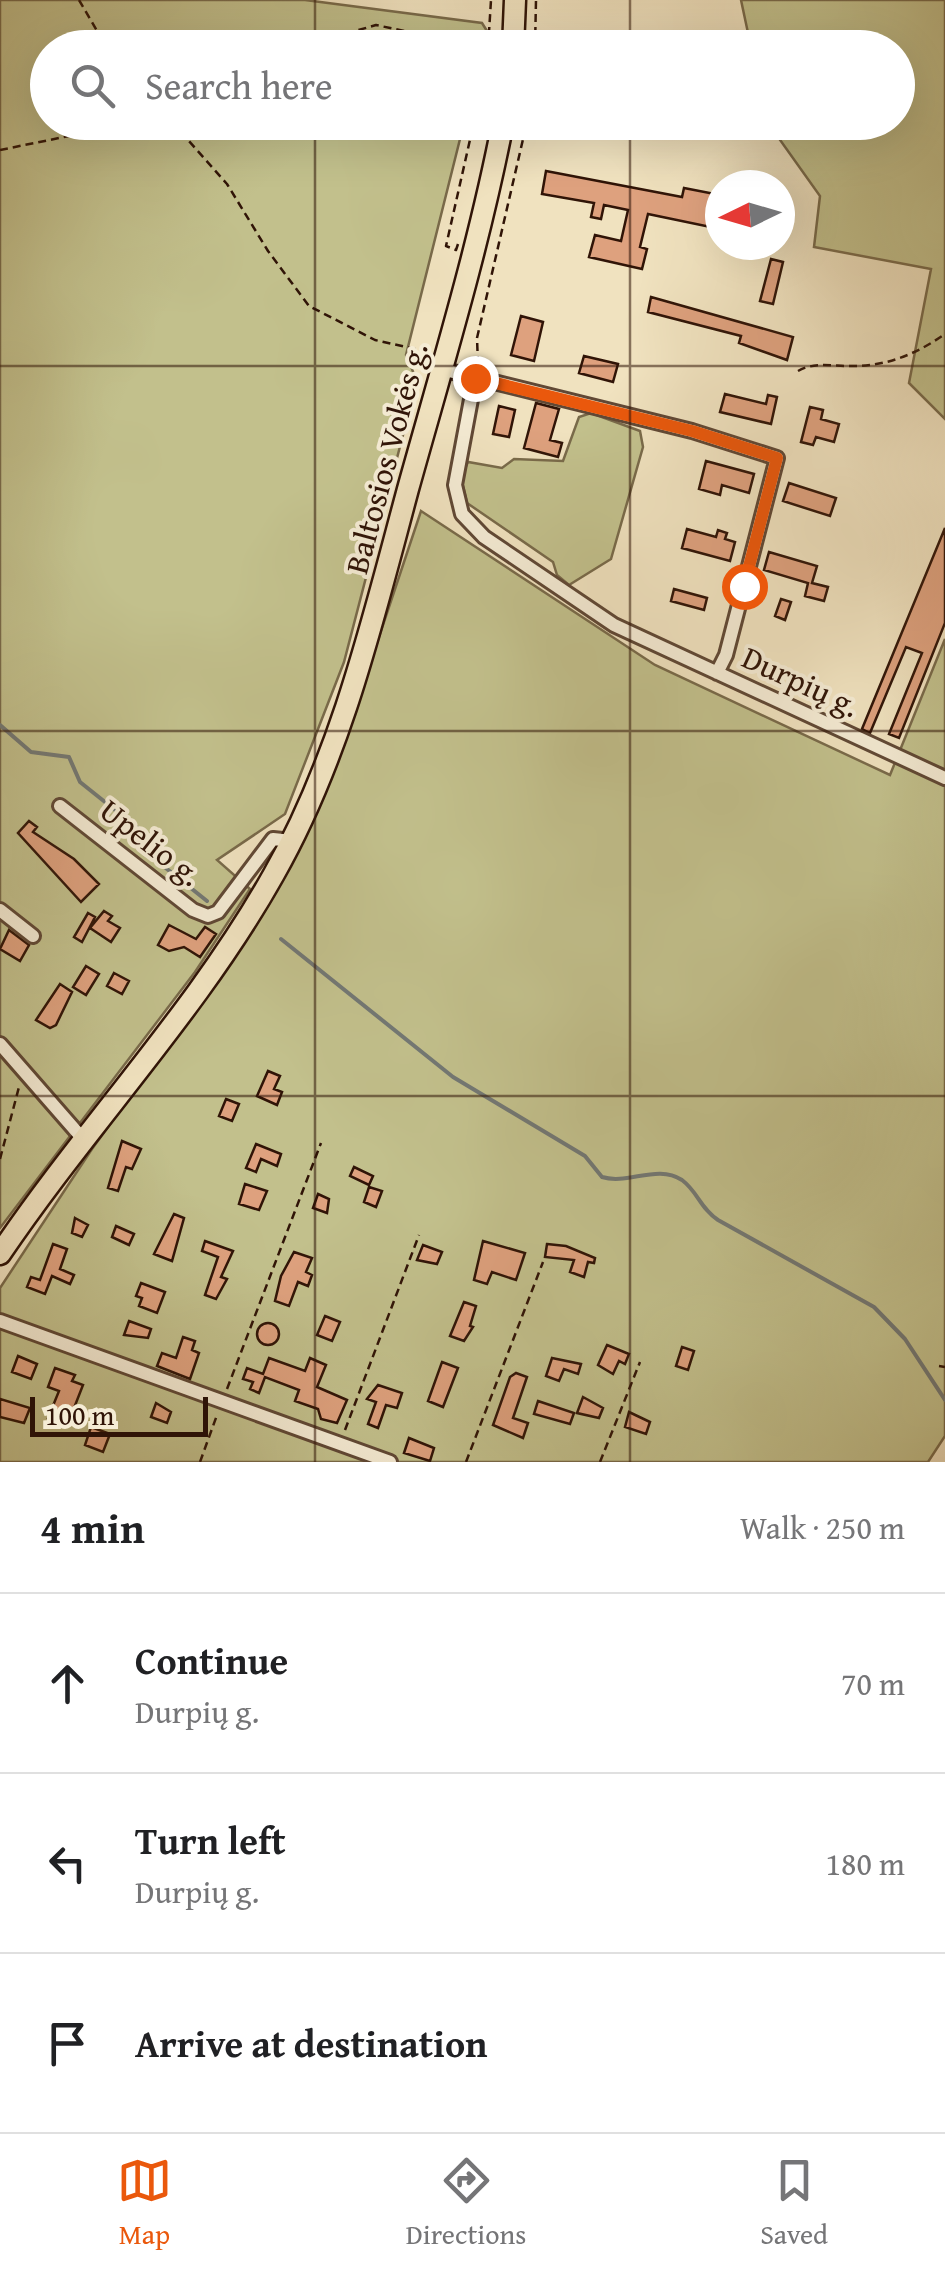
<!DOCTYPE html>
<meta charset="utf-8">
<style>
:root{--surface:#fff;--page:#f6f6f6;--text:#202124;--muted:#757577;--line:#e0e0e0;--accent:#ea580c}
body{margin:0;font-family:"Gentium Book Plus",serif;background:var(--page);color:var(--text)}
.compass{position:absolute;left:705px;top:170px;width:90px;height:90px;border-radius:50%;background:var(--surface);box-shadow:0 10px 40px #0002;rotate:265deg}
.scale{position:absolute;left:30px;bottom:25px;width:178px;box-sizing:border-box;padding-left:10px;border:5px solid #301407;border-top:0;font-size:28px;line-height:35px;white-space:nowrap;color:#301407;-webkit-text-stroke:8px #f5ecd5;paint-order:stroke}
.stop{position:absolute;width:30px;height:30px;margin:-22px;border:8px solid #ea580c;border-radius:50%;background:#fff}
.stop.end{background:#ea580c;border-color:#fff;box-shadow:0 2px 10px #0008}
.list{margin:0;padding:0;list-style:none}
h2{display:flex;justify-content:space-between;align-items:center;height:130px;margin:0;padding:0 40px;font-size:42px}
h2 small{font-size:32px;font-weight:400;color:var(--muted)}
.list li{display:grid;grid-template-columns:65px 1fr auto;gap:30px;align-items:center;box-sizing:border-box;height:180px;padding:0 40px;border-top:2px solid var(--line)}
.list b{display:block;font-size:38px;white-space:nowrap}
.list p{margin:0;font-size:32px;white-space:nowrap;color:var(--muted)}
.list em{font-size:32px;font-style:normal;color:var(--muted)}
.icon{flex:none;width:55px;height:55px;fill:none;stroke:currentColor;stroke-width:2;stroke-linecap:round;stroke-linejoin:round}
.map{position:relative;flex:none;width:945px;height:1462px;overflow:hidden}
.search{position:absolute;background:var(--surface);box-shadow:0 10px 40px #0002;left:30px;right:30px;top:30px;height:110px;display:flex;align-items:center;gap:25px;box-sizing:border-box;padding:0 35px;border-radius:55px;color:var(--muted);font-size:38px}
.sheet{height:670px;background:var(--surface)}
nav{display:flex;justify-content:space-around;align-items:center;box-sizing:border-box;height:140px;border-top:2px solid var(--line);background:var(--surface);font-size:28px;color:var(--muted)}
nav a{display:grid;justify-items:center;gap:5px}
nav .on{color:var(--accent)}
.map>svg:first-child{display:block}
</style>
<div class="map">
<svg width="945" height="1462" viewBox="0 0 945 1462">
<rect width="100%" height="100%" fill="#f0e2bf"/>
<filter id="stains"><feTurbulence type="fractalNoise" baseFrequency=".002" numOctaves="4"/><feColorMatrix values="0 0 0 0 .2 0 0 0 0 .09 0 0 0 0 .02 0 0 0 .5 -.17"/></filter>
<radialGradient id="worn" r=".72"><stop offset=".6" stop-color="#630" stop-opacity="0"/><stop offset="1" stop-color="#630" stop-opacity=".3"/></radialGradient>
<path fill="#c2c08c" stroke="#796a4a" stroke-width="2.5" d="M0,0H305L482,23L487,31L482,47L48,48V122L464,123L406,355L417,381L344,662L285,814L217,860L250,889L195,972L0,1228Z
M741,0H945V419L909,383L931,269L814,247L820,196L768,123L898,122V48L751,47Z
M591,413L640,431L643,447L611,559L569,585L557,575L553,562L467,503L461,477L468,462L502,468L514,459L563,461L579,417Z
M421,511L655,665L890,775L945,639V1436L928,1462H0V1288L92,1149L262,915L286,872L347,733Z"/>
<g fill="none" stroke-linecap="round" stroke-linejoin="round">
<path stroke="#737874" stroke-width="4" d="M0,725L31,752L69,757L80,782L140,830L147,853L207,901
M281,939L453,1077L585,1156L602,1177C628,1185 657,1164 682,1180C698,1192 700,1208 718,1220L874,1307L905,1339L945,1400"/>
</g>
<path fill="#dea17e" stroke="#301407" stroke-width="2.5" d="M546,171L682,197L684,188L720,195V229L648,214L640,247L647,249L642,269L589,257L595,235L621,241L628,210L604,205L601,219L591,217L594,203L542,194Z
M771,259L783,262L773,304L760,301Z
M651,297L793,337L787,360L739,343L741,336L648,312Z
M521,316L543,322L534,361L511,355Z
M584,356L618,364L613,382L579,373Z
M725,394L766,404L768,395L777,397L771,424L720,412Z
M536,403L559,409L550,440L562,443L558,457L524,448Z
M499,406L515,410L509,437L493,434Z
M810,407L823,410L821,419L839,424L834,442L816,437L813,445L801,442Z
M706,461L754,474L749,493L722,485L720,495L699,489Z
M789,483L836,498L830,516L783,501Z
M945,528V623L899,738L889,734L922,653L906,647L870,733L862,729Z
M687,529L716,537L718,530L727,533L725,539L735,542L730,561L682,548Z
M769,552L817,566L812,583L828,587L824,601L805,596L808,583L764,570Z
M674,589L707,598L704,610L671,601Z
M781,599L791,602L785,620L775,616Z
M29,821L37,827L33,832L74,859L99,884L81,902L18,833Z
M104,911L112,916L108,921L120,928L111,942L90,928Z
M88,913L95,917L82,942L74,937Z
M169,925L196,939L205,927L216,934L200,957L184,947L169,951L158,945Z
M9,930L29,945L20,961L0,949Z
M86,966L99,974L86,995L73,987Z
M114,973L129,981L122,994L107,986Z
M60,984L72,992L56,1025L50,1028L36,1020Z
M268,1071L280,1076L274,1089L282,1092L277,1105L257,1096Z
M226,1099L239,1104L232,1121L219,1116Z
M122,1141L141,1149L132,1169L126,1167L118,1191L108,1188Z
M256,1144L281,1154L277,1166L261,1159L256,1172L246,1168Z
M354,1167L373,1176L369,1185L350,1176Z
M245,1184L267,1191L259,1210L239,1204Z
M369,1187L382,1191L376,1207L364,1202Z
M318,1194L329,1199L327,1213L313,1208Z
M174,1214L184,1218L172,1261L154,1254Z
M75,1218L88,1225L82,1237L72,1233Z
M116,1226L134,1234L129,1245L112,1237Z
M205,1241L233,1251L221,1277L227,1279L216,1299L205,1295L218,1257L202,1251Z
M483,1241L525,1253L516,1280L492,1272L487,1284L474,1280Z
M53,1244L67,1249L60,1269L74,1275L70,1284L52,1276L45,1294L27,1287L31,1277L40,1280Z
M547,1244L566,1246L595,1258L594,1263L588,1262L584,1277L570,1272L574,1260L545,1257Z
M423,1245L442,1252L437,1264L417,1260Z
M294,1252L312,1258L306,1272L312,1275L308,1286L298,1282L289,1306L275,1301L281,1276Z
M141,1283L165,1292L157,1313L139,1306L142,1298L136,1296Z
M464,1302L476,1306L470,1326L473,1327L464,1341L450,1336Z
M325,1316L340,1322L332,1341L317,1335Z
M129,1321L151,1329L148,1338L124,1335Z
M257 1334a11 11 0 1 1 22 0a11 11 0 1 1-22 0Z
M183,1337L195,1341L192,1350L199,1353L190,1379L157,1366L162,1353L176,1358Z
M607,1345L629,1354L625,1364L619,1361L613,1374L598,1365Z
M682,1347L694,1351L688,1370L676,1366Z
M18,1356L37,1364L31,1379L12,1372Z
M269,1358L305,1371L310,1358L326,1365L317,1387L347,1400L337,1423L321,1419L318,1409L295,1401L299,1390L265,1377L259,1393L250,1389L253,1382L243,1379L247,1368L263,1374Z
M552,1358L581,1364L578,1374L564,1369L559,1381L546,1376Z
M442,1362L458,1368L443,1407L428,1401Z
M55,1368L75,1375L72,1381L83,1385L67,1426L48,1418L59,1391L48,1387Z
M516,1373L527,1377L513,1418L528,1423L523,1438L493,1425L510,1377Z
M378,1385L402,1393L397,1408L386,1405L378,1428L368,1424L376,1402L367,1399Z
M583,1397L603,1408L599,1418L577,1413Z
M0,1399L30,1408L24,1423L0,1417Z
M538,1401L574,1413L570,1424L534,1414Z
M156,1403L171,1412L167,1423L151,1417Z
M629,1412L650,1422L646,1434L625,1427Z
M91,1427L110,1434L103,1452L85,1445Z
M409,1438L434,1448L430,1461L404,1453Z"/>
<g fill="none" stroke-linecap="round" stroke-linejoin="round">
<defs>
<path id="minor" d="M441,369L692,431L777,458L726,655L717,673
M475,378L455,485L462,514L484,537L614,625L945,778
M60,806L193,910L208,916L218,912L273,839L292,841
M0,910L33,936
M0,1044L83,1139
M0,1321L390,1462"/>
<path id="primary" d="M513,48L515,0
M0,1254C87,1125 198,1010 274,874C341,756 373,619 408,489C442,367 479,246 503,122"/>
</defs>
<use href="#minor" stroke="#604835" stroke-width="18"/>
<use href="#primary" stroke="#301407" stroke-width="25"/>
<path stroke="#301407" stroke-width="2.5" stroke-dasharray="8 5" stroke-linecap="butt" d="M79,0L107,48
M296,48L376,25L484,48
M488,48L491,0
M535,48L536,0
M172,122L227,184L268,251L309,306L375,340L428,352
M0,150L138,122
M458,244L456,250L446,246L474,122
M478,364L477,338L527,122
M798,371C815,361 835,367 854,366C888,366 918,353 945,334
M0,1159L19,1087
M939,1366L945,1367
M227,1389L321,1143
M345,1430L419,1235
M200,1462L217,1415
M466,1462L543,1262
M600,1462L640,1362"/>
<use href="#minor" stroke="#f5ecd5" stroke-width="12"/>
<use href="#primary" stroke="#f0e2bf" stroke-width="20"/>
</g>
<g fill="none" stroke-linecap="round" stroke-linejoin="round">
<path stroke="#ea580c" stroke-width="12" d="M475,378L692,431L777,458L744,586"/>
</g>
<path fill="none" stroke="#301407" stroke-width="2.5" stroke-opacity="0.55" d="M315,0V48M630,0V48M315,122V1462M630,122V1462M0,366H945M0,731H945M0,1096H945"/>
<g text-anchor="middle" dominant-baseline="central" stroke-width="8" stroke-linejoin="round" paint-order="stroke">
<g font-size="32" fill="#301407" stroke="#f5ecd5">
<text transform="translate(386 458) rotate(-75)">Baltosios Vokės g.</text>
<text transform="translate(801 681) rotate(25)">Durpių g.</text>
<text transform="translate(151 842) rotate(38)">Upelio g.</text>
</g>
</g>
<rect width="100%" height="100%" filter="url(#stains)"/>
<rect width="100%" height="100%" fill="url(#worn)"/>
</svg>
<svg class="compass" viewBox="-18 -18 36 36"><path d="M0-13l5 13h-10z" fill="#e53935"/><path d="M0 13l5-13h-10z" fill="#757577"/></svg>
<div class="scale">100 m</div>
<div class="stop" style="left:744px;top:586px"></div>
<div class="stop end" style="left:475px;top:378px"></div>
<div class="search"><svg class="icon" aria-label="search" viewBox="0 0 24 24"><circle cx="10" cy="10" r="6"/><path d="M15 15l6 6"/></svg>Search here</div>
</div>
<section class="sheet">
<h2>4 min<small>Walk · 250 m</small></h2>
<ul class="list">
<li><svg class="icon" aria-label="ahead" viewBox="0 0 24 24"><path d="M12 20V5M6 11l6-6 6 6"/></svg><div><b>Continue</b><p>Durpių g.</p></div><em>70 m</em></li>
<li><svg class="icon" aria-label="left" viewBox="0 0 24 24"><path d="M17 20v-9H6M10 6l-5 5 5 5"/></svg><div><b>Turn left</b><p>Durpių g.</p></div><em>180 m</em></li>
<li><svg class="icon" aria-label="arrive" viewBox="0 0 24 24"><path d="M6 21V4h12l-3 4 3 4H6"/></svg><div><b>Arrive at destination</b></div></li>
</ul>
</section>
<nav>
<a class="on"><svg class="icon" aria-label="map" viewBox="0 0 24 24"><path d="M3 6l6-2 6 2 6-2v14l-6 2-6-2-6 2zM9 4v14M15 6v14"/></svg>Map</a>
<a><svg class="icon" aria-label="directions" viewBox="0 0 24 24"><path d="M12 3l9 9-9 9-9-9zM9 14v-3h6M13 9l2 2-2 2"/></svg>Directions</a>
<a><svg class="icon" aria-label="saved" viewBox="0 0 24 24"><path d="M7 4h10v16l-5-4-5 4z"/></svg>Saved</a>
</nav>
